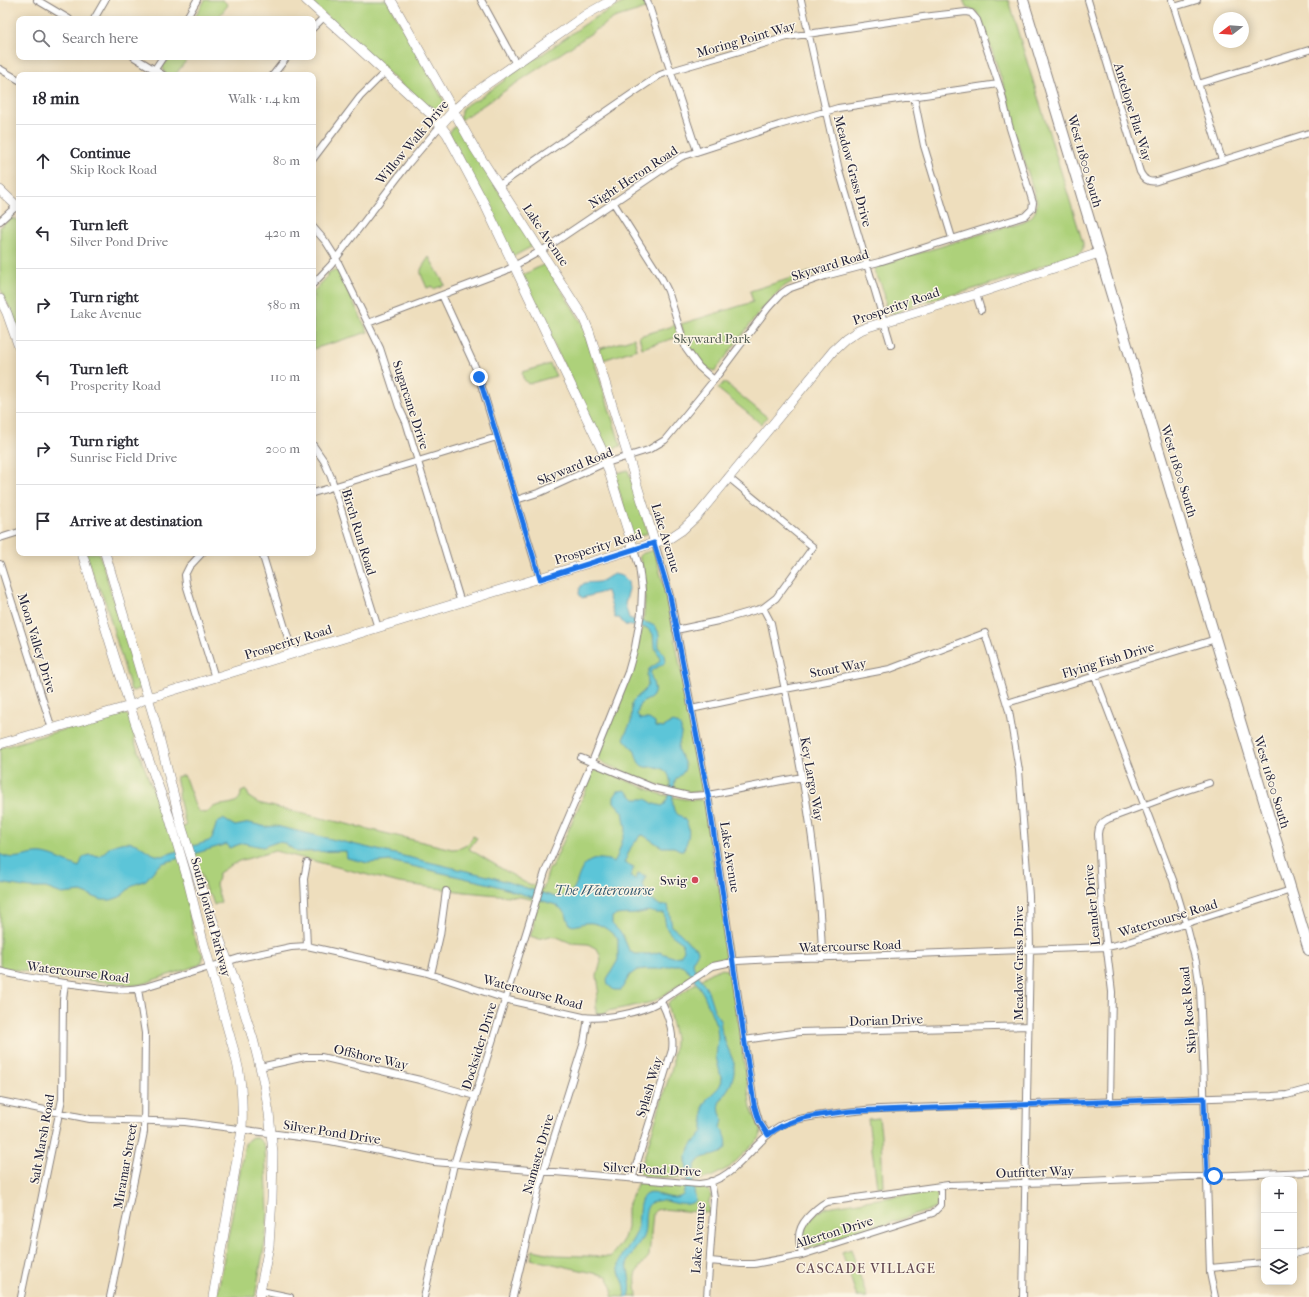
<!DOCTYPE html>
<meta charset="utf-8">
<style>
:root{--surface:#fff;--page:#f2f2f3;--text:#2b2b33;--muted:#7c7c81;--line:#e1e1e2}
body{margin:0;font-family:"IM FELL French Canon",serif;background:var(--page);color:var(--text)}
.controls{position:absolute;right:12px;bottom:12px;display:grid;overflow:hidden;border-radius:8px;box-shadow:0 2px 10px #0003}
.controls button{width:36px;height:36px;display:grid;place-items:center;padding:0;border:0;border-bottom:1px solid var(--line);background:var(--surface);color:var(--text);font:20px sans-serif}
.compass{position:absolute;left:1213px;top:12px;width:36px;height:36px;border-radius:50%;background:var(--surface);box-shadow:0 2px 10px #0003;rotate:253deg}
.stop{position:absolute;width:12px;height:12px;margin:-9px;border:3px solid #1a73e8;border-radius:50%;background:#fff}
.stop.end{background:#1a73e8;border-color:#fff;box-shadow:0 1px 4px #0008}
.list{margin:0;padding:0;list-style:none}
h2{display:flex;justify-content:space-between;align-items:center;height:52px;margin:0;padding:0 16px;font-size:17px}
h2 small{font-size:13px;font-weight:400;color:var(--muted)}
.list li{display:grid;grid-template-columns:26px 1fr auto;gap:12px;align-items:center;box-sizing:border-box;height:72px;padding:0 16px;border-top:1px solid var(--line)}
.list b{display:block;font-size:15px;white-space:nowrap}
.list p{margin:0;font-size:13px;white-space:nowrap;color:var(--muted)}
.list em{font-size:13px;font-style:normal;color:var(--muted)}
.icon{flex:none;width:22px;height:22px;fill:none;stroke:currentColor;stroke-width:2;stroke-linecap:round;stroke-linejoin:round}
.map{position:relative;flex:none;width:1309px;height:1297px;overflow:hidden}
.search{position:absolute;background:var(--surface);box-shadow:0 2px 10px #0003;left:16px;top:16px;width:300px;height:44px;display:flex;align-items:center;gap:10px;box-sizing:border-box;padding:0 14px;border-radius:8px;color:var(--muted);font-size:15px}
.panel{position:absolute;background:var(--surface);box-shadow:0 2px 10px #0003;left:16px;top:72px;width:300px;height:484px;border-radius:8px}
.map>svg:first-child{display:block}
</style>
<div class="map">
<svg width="1309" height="1297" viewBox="0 0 1309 1297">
<rect width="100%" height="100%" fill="#fcf5e5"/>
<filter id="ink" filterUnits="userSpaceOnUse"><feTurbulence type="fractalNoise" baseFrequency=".025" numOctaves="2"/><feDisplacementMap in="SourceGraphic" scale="8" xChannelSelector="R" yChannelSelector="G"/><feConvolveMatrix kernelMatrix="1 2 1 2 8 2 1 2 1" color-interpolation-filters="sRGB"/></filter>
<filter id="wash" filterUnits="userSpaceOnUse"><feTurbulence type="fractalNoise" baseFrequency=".012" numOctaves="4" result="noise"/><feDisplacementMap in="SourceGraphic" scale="16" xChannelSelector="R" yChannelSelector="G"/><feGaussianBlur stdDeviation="0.9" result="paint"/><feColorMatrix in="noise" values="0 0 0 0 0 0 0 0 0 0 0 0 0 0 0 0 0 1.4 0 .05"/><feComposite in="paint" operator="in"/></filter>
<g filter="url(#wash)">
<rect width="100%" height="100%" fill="#eedebd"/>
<path fill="#add17a" stroke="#687a5a" d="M205,0H223L228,5L217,19H194Z
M309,0H387L445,103L434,115Z
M628,0H643L646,8L614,18L461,120C458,110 467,102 477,100L505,80L506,77L533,59L537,58L591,20Z
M963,0H1008L1083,243V249L1080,253L1076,256L1041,266L1024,274L957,294H951L905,308C900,312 886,318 885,306C885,304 886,302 885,300C885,294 882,287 880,282C878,276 871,273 877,266L1024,221C1032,218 1037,212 1037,202L1012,121L1007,96L981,18L976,11L967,8Z
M171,57H189L175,75H167L164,72L163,66Z
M457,124L533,246L512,257L449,133Z
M11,218L15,219L19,221V333L12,313L0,288V227Z
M429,257L445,285L433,289L432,286L427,288C419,269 418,273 429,257Z
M545,264L582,323L621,446L605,451L521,276Z
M820,269V273C807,277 791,280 781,289C773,295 769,305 761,310L715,371C703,370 694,353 688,345C684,339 683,330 681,324L753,302L750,291Z
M334,270L339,271L343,277L342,279L368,332L313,349V292L327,277L328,273Z
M675,324L678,337L642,348L639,336L670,327Z
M634,338L637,349L603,360L599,349Z
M550,364L556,376L528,384L523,378L522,372Z
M724,382L767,417L761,424L718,389Z
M628,470L648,533L633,538L614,474Z
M653,550L654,551L666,593L703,783L701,790C686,802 620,770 603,763L599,760L598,756L634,660C644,627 650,590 639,556L641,554Z
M86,553H99L140,686L139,689L133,691L131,690L105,601L93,575Z
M123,713C132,715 135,732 134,740L155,795L159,797L171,831L186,826L178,794L179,791L176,777L184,775L196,808C198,811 201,813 205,813C209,812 211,807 216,806C225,803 241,806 241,792L246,790L250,798L258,803L452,849C462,849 469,845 473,836L477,838L469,849L524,882L543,889L549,869L552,867L590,781V775L595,770H601L660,794L684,799L702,800L707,805L706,817L716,881L719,885L729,952L728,956L725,959L709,965L653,1002L608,1011L606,1013L596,1014V1000L599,989L597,976L601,961L600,954L597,949L588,944L571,943L557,937L550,936L539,939L530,936L534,926L533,922L539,901L520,897L465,892L399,883L275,851L239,861L228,867L219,873L216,885L221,902L214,905L211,896L207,894L201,873L184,878L188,897L187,900C190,915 192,933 198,947C200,951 203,952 203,958C203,961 201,963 199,965L153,980C147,984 132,987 125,984L66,978L61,979L55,978L51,976L0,967V748L69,728L87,725L111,718L114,715Z
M720,969L727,970L730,974C739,1018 743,1063 751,1107C754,1118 766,1131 758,1140L730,1167L711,1177L698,1180L644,1176C638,1172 639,1168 641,1162L643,1161L673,1064C671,1056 676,1047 675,1038C674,1030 667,1008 668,1003L710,973Z
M879,1118L881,1134L883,1186L877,1187L868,1119Z
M252,1137C260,1138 263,1142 265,1149L268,1213L266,1236L255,1297H217L245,1144L248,1140Z
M638,1182L704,1187L710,1191L711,1198L709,1200V1213L661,1209L656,1210L653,1213L649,1256C646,1261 642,1263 639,1268C633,1277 637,1287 637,1297H612L613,1289L607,1276L531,1259L533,1250L556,1255L610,1257L619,1246L624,1238L627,1228V1208Z
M929,1191H933L937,1195L938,1204L934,1209L811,1248C806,1247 804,1245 803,1240C802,1226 815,1213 827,1207Z
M851,1249L867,1297H857L842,1252Z"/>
<path fill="#5cc5d8" stroke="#3f748a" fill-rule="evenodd" d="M614,574L622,576L628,582L629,589L625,604L629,618C639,623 656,620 659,634C660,638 658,642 659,646C659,650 663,651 664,654C671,665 656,666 651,671C649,680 659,688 652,697C649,700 644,701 640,704L637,714L640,719H649L655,723V727L664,728L665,726L673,722C688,726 678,740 678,750C680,757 688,764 684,771C682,775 677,777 675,781C674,789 671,802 674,810C675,814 680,815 683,818C692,826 689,841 683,850H680L674,847H662L643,835L640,836L631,847L624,863L634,867L630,877L636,879L638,873L646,876L642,884L647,893V897L661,906L668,905L672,927L680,933L690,944L697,948L698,952L692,962L693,966L708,991L714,1010L720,1020L722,1034L734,1063V1073L731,1084L719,1103L720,1113L723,1119L721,1128C727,1136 731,1150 718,1154C711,1157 704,1155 698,1161C690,1170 693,1189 696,1200L694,1202C680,1209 669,1198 655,1201C641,1205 647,1223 644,1234C641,1245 629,1254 627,1263C627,1267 629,1272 629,1276C631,1283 631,1290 629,1297H624C629,1282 617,1278 619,1265C620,1254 634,1242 637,1230C640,1221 637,1200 645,1195C655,1188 672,1204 683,1195L687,1180L686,1157L691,1146L703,1131V1106L707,1099L719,1087L722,1081L716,1057L718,1038L717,1027L704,995L690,972L682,965H674L660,969H645L637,970L630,975L621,990H614L608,985L607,979L618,960V939C609,930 599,921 585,923C580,924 575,927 570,925L565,912L556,905L528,896L490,884L390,861L368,863L347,858L346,851L297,852L284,843L277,842L263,847L243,843L229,848L227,844L163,863L156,868L146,880L133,885L120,897L111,900H102L81,892L62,894L46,888H30L0,883V854C14,863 29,852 43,854C55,856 68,863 79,867L83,857L90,855L99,856C105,853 108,847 114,845C140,835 143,855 162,856L209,841L212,838L217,822L223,819L235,826L250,823L266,827L276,826L492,877L558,898C562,896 567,896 570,893C577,887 577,878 581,871C587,857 602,857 614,862L617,857L626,829L623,812L614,802V797L618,791L625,790L635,799H646L654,804L662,806L665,804C671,791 676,770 656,767C651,766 645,769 641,765C636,761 637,753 633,749C630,744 625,743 624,737L631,722L632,703L634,700L646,689L648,684L647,675L649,669L658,663L660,660L659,656L654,646L653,634L647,628L625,625L619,618H615L607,591L582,598L579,594C580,577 592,585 602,581C606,579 609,576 614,574ZM648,911L656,913H664C665,919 665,927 669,932C675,940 683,939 684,950L680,956L673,957L659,952L651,954H634L629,950L622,934L612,924V917C618,913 628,915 635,914C639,913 644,912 648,911Z"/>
</g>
<g filter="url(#ink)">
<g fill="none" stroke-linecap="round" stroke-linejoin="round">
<defs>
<path id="street" d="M37,0L69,19
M481,0L516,64
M647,0L697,151
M801,0L839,170L891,345
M1088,0L1140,172C1144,180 1149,183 1157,181L1309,133
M1172,0L1222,160
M1174,7L1197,0
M94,19L105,0
M186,19L197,0
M313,28L324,17
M134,57L163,75
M0,69L19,80
M151,75L163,57
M273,75L287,57
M1198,84L1309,50
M914,97L924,146L952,238
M313,159L360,97L385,72
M498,186L636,91L660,75L671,71L787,37L923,17L966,12L971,13L977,20L1001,91L1009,125L1033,203L1032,209L1025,216L879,262L825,276L788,289L781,294L768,308L714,380L665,440L648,450L600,465L541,492L516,500
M613,202L662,279L668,291L686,349L699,367L714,380
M0,221L19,204
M313,227L326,242L336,258L380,348L399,407L406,422L461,603
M313,284L331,265L408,164L441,125
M976,294L981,310
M442,295L477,371L540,579
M368,323L505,271L546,248L681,157L779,125L838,108L998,84
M313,445L324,461L331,477L378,628
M313,493L497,437
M0,538L19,532
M655,543L670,596L708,795L754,1104L759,1121L768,1135
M202,553L189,567L185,575L186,584L215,678
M262,553L293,654
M0,564L52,729
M763,608L771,623C794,734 820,845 822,958
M676,630L718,621L763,608L776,598L813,547L728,477
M1091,666L1173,880L1186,923L1196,962L1200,988L1203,1058L1210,1273L1215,1297
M1007,703L1216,639
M691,709L785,689L890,669L985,633L1009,711L1019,770L1029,896L1030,950L1023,1297
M581,758L654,788L689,796L708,795L802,777
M307,946L304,879L307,863
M0,971C24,978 49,981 73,984C97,987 121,993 145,987L239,958L291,947L307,946L424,972L512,1001L583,1017C603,1020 639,1013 657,1003L713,966L737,961L776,959L1107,947L1125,943L1291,890
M431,974L440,935L446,891
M744,1040L800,1032L1028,1026
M260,1067L305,1057H321L420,1080L475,1096
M0,1101L90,1119L185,1122L330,1141L434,1162L699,1184C736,1182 753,1140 783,1124C793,1119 805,1118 816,1116C837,1113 858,1110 880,1109L1272,1096L1287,1095L1309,1089
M1110,1101L1112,992L1102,909L1098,834C1098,827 1102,822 1108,819L1175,794L1209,783
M632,1179L672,1050C674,1034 668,1015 661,1001
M1294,1254L1309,1250
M802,1255C797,1236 797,1227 812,1213C817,1208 821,1204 827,1202L948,1185L1061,1182L1309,1172
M710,1261L741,1264H754L802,1255L933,1213L941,1205V1186
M1210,1268L1264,1263
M261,1291L290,1297
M21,1297L62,1099L63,1000L65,983
M110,1297L144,1132L145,1033L138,989
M424,1297L454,1164L545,872L592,762L628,672L635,647L641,613L642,590L639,566L634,550
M513,1297L541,1179L584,1042L588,1018
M707,1297L714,1198L711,1181"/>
<path id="secondary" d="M306,0L433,116L447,134L486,207L602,450L634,550
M391,0L475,149L583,317L589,331L655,543
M441,125L453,111L470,96L587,14L612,0
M0,190L19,208
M0,299L7,313L19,347
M82,553L135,722L169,816L187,877L203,941L236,1058C242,1081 243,1105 242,1130L213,1297
M105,553L155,721L182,828L200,885L233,976L253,1039L263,1079L269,1113L273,1153L272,1198L269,1246L259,1297
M0,744L130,706L148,698L670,538L682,530L698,515L833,351L846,339L858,331L868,327L976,294L1099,253"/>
<path id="primary" d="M1023,0L1309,950"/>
</defs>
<use href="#street" stroke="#88807c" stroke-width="8"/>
<use href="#secondary" stroke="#88807c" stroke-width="10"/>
<use href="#primary" stroke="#88807c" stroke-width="12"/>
<use href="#street" stroke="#fff" stroke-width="6"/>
<use href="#secondary" stroke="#fff" stroke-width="9"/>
<use href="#primary" stroke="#fff" stroke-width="10"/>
</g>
</g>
<g fill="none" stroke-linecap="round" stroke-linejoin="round" filter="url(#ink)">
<path stroke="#1a73e8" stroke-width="5" d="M479,377L540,579L654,543L670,596L708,795L754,1104L759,1121L768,1135C791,1116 824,1114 852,1111L1204,1098L1207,1176H1214"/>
</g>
<circle fill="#d1495b" stroke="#fcf5e5" stroke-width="1.5" cx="695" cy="880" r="4"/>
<g text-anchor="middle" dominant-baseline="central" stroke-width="3" stroke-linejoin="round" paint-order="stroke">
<g font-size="13" fill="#22223b" stroke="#fcf5e5">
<text transform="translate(746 39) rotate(-16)">Moring Point Way</text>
<text transform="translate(1133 112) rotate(73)">Antelope Flat Way</text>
<text transform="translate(412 142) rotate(-50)">Willow Walk Drive</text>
<text transform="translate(1085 161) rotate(74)">West 11800 South</text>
<text transform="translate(853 171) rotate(75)">Meadow Grass Drive</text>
<text transform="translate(633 177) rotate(-33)">Night Heron Road</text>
<text transform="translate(546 235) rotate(56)">Lake Avenue</text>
<text transform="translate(830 265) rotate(-17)">Skyward Road</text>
<text transform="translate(896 306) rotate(-19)">Prosperity Road</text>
<text transform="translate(411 405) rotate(72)">Sugarcane Drive</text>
<text transform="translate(575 466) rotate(-22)">Skyward Road</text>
<text transform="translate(1179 471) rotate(73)">West 11800 South</text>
<text transform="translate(359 532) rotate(73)">Birch Run Road</text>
<text transform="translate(666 538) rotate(73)">Lake Avenue</text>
<text transform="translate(598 547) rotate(-17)">Prosperity Road</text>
<text transform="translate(288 642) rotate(-17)">Prosperity Road</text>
<text transform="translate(37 643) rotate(73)">Moon Valley Drive</text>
<text transform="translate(1108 660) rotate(-17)">Flying Fish Drive</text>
<text transform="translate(838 668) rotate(-11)">Stout Way</text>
<text transform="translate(812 779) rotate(80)">Key Largo Way</text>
<text transform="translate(1272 782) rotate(73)">West 11800 South</text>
<text transform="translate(730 857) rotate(81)">Lake Avenue</text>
<text transform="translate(1092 905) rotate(-95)">Leander Drive</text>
<text transform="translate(211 917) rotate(75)">South Jordan Parkway</text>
<text transform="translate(1168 918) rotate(-17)">Watercourse Road</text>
<text transform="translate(850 946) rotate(-2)">Watercourse Road</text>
<text transform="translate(1018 963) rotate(-90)">Meadow Grass Drive</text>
<text transform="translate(78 972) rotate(7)">Watercourse Road</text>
<text transform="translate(533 992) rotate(15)">Watercourse Road</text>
<text transform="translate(1188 1010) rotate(-95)">Skip Rock Road</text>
<text transform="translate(886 1020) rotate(-2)">Dorian Drive</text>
<text transform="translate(479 1046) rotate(-73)">Docksider Drive</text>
<text transform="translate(371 1057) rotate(13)">Offshore Way</text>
<text transform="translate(649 1087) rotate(-73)">Splash Way</text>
<text transform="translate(332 1132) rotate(9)">Silver Pond Drive</text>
<text transform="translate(42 1139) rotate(-80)">Salt Marsh Road</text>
<text transform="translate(538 1154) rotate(-74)">Namaste Drive</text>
<text transform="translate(125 1166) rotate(-80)">Miramar Street</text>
<text transform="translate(652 1169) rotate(3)">Silver Pond Drive</text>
<text transform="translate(1035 1172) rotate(-2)">Outfitter Way</text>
<text transform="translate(834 1232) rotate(-17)">Allerton Drive</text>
<text transform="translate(698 1238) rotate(-86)">Lake Avenue</text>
</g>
<g font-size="13" fill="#4c574e" stroke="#fcf5e5">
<text x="712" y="338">Skyward Park</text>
</g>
<g font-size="13" fill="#22223b" stroke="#fcf5e5" text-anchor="end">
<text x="687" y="880">Swig</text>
</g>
<g font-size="14" font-style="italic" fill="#365b72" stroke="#fcf5e5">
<text x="604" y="890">The Watercourse</text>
</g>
<g font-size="14" letter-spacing="1" fill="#644952" stroke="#fcf5e5">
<text x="866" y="1268">CASCADE VILLAGE</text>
</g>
</g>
</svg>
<div class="controls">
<button>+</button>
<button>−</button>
<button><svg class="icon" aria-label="layers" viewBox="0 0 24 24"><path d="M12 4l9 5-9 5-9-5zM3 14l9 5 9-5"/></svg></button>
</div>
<svg class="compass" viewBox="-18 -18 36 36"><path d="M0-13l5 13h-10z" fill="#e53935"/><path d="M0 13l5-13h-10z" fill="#7c7c81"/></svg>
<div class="stop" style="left:1214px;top:1176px"></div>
<div class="stop end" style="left:479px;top:377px"></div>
<div class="search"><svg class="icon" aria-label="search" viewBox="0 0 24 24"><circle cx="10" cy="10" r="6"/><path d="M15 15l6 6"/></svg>Search here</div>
<section class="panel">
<h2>18 min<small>Walk · 1.4 km</small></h2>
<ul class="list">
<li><svg class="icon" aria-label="ahead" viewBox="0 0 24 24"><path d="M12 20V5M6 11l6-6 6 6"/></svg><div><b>Continue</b><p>Skip Rock Road</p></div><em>80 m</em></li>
<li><svg class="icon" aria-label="left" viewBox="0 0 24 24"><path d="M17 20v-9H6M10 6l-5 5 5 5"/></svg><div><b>Turn left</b><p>Silver Pond Drive</p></div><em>420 m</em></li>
<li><svg class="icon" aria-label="right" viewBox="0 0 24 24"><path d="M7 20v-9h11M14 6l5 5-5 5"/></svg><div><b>Turn right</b><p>Lake Avenue</p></div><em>580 m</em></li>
<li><svg class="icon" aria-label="left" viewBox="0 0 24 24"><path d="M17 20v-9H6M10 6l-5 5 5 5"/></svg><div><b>Turn left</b><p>Prosperity Road</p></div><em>110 m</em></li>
<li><svg class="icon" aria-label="right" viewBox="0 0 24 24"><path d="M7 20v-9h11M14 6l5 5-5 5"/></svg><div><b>Turn right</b><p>Sunrise Field Drive</p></div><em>200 m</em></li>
<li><svg class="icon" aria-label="arrive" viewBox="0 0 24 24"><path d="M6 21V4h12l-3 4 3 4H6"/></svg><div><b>Arrive at destination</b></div></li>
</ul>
</section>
</div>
